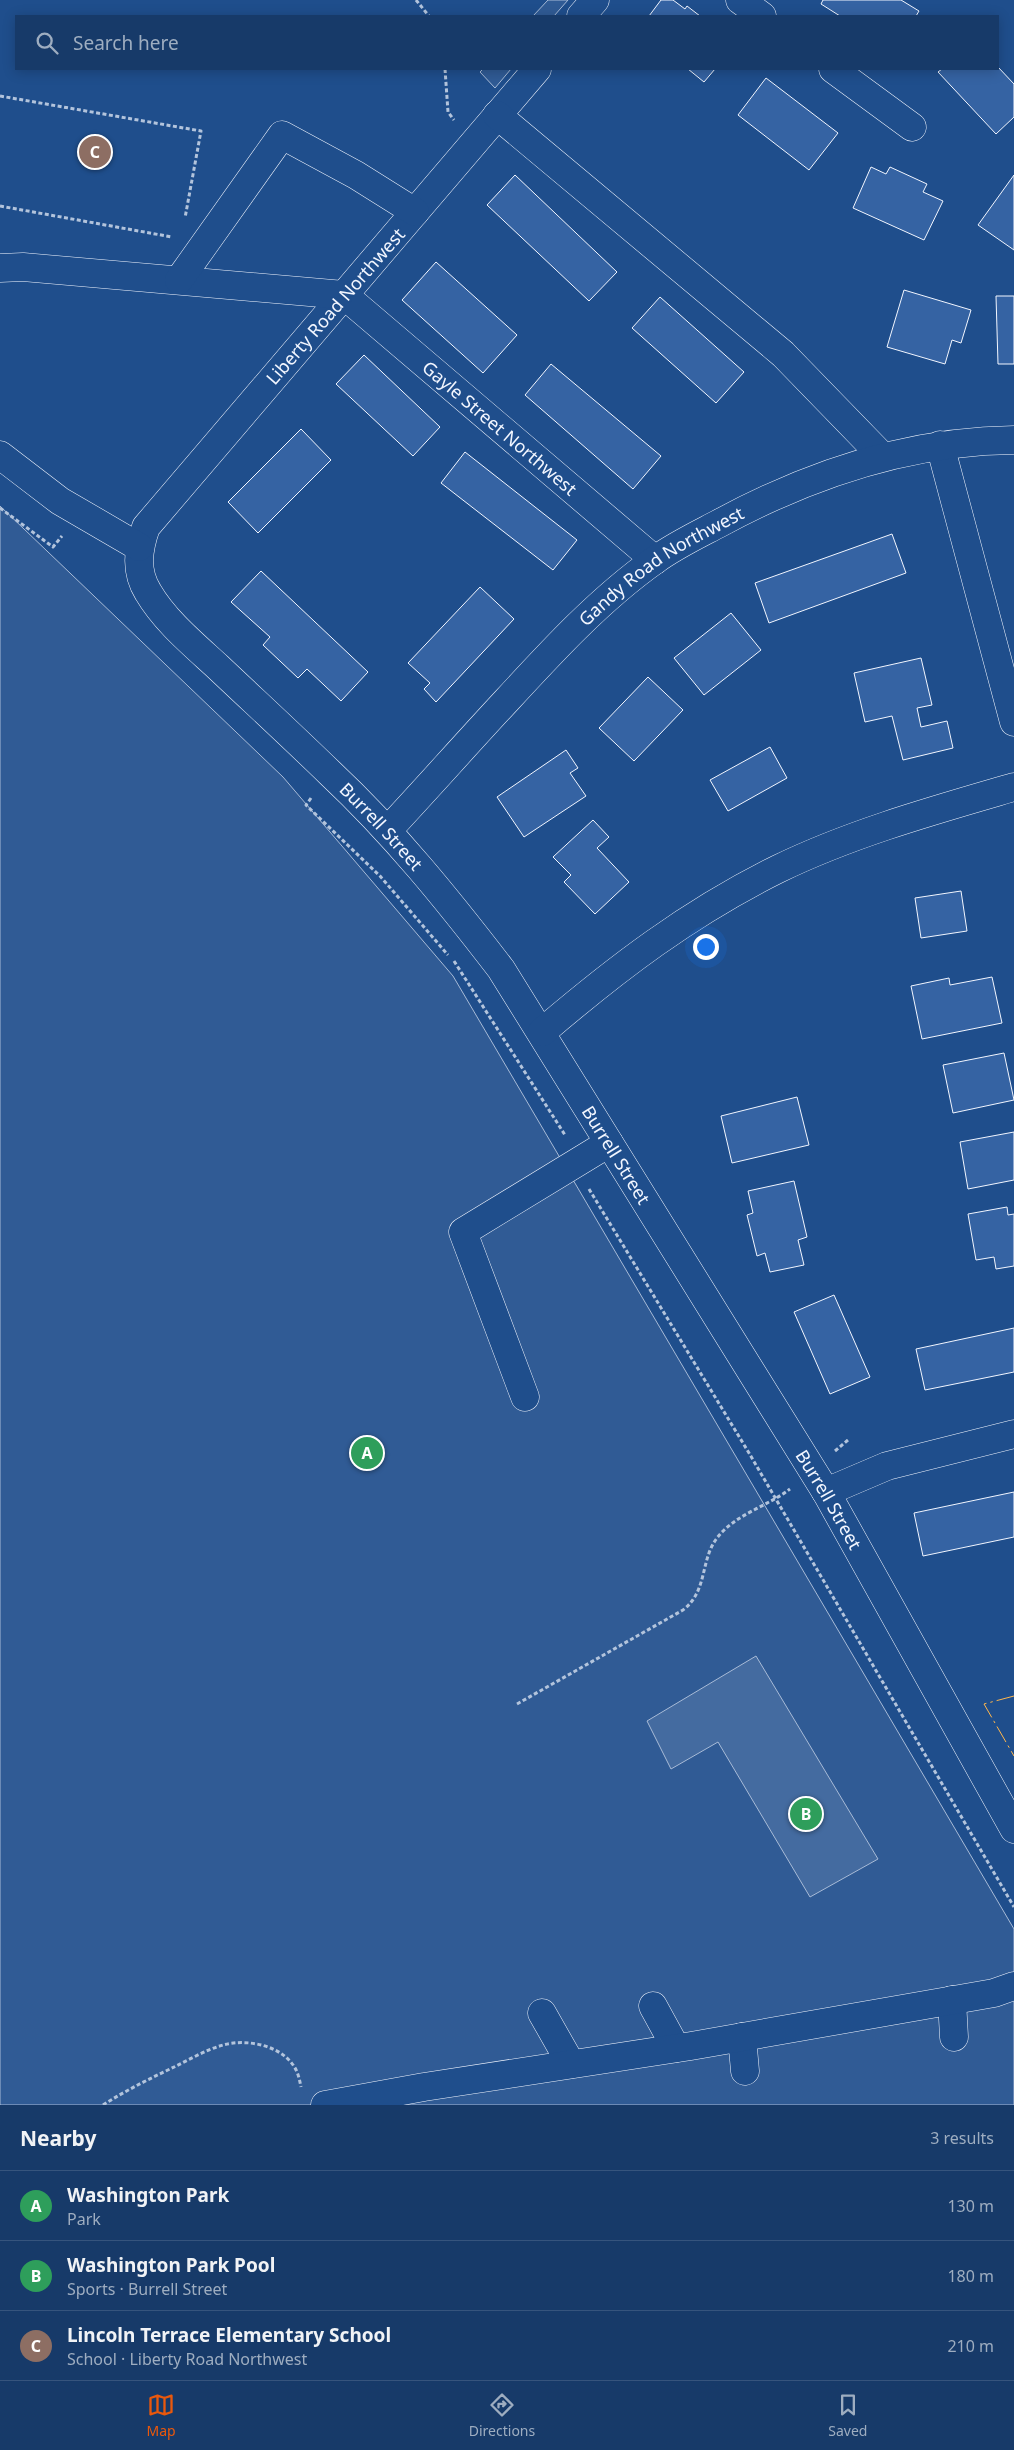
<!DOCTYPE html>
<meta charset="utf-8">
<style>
:root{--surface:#173a69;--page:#244571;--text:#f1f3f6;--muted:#9eadc0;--line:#36547d;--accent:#ea580c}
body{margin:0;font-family:"Noto Sans",sans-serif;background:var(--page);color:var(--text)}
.you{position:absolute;left:705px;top:946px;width:18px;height:18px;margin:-12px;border:4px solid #fff;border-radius:50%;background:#1a73e8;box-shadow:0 0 0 8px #1a73e833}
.badge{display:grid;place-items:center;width:32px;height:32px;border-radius:50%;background:var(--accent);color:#fff;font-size:16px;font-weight:700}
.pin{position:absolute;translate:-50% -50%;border:2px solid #fff;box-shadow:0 1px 5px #0006}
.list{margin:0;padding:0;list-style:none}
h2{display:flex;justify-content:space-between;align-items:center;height:65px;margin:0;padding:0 20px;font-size:21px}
h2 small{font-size:16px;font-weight:400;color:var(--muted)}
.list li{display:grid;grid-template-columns:32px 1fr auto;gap:15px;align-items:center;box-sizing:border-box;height:70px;padding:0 20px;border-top:1px solid var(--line)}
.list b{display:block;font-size:19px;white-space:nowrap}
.list p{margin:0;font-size:16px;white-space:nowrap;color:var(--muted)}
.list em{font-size:16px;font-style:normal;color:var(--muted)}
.icon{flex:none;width:28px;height:28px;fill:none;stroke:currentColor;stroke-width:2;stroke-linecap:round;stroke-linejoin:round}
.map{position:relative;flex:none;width:1014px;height:2105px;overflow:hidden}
.search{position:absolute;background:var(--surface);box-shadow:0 2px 12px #0003;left:15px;right:15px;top:15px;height:55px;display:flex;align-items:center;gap:12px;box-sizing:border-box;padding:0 18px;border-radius:0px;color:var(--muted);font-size:19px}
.sheet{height:275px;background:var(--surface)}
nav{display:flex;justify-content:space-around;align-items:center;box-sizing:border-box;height:70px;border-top:1px solid var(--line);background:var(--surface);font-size:14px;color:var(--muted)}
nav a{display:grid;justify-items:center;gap:2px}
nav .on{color:var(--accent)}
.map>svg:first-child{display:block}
</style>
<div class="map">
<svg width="1014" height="2105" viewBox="0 0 1014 2105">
<rect width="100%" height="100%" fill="#1f4e8c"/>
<path fill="#305b95" stroke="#a8bbd7" d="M548,0H568L554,16H533Z
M483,69H511L495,88L480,72Z
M0,506L283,777L453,976L1014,1929V2105H0Z"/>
<path fill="#446ba0" stroke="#a8bbd7" d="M756,1656L878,1859L810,1897L718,1742L671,1769L647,1721Z"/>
<path fill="#3563a3" stroke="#f2f6ff" d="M661,0H673L685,9L687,6L700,16H649Z
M823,0H901L919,11L916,16H840L821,4Z
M998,67L1014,84V117L996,134L938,72L942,69H998Z
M688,69H715L704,82Z
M766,78L838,133L809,170L738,115Z
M871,167L886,174L890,167L927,184L923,192L943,201L924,240L853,208Z
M515,175L617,272L589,301L487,205Z
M1014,175V250L978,225Z
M436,262L517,335L483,373L402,300Z
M904,290L971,310L961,343L952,340L945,364L887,347Z
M996,296H1014V364H998Z
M660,297L744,372L716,403L632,328Z
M364,355L440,427L413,456L336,384Z
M551,364L661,456L633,489L525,395Z
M301,429L331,460L258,533L228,502Z
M465,452L577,540L553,570L441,483Z
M892,534L906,573L769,623L755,583Z
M261,571L368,672L341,701L307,669L298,678L263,645L270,637L231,602Z
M480,587L514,619L436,702L424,689L430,683L408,663Z
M731,613L761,650L704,695L674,658Z
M921,658L932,705L917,708L921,727L947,721L953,748L903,760L892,716L865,722L854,673Z
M648,677L683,710L634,761L599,728Z
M770,747L787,778L728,811L710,780Z
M566,750L578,768L570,773L586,796L524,837L497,797Z
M593,820L609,837L597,848L629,882L595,914L564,882L571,875L553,857Z
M961,891L967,931L921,938L915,898Z
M992,977L1002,1023L922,1039L911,986L949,978L950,985Z
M1004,1053L1014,1100L953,1113L943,1065Z
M797,1097L809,1145L732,1163L721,1116Z
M1014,1132V1180L968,1189L960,1142Z
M794,1181L807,1237L798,1240L804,1265L770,1272L765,1253L757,1256L747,1215L753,1213L748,1191Z
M1007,1207L1008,1215L1014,1214V1266L996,1269L994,1257L976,1260L968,1214Z
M834,1295L870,1377L830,1394L794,1312Z
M1014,1328V1372L925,1390L916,1349Z
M1014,1492V1537L923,1556L914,1513Z"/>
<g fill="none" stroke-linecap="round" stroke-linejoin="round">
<defs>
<g id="minor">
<path d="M740,0L762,16"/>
<path d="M581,16L595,0"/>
<path id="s1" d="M537,69L146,527C138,550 135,571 148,592C165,621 193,644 218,667C255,702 293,737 330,773C394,833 448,900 501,969L826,1492L1014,1829"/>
<path d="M833,69L912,127"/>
<path d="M497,115L783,354L882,456"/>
<path id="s2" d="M0,268L23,267L344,295L655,560"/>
<path d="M179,280L282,135L356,175L415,212"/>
<path d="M940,445L1014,722"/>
<path d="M0,455L60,501L139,547"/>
<path id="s3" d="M388,830C428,787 467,743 507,700C553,650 600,599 655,560C674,546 697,535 718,524C810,474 909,441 1014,440"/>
<path d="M542,1032C617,968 689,913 778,869C852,833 935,810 1014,787"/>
<path d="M525,1397L463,1232L609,1143"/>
<path d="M826,1492L887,1466L1014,1434"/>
<path d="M952,2000L954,2037"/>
<path d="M653,2006L676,2048"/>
<path d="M542,2013L571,2064"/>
<path d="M742,2037L745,2071"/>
<path d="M325,2105L424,2087L691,2046L994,1993L1014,1986"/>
</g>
</defs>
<use href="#minor" stroke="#f2f6ff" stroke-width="29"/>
<path stroke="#b3c4dc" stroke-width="3" stroke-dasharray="4 2.5" stroke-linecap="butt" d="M416,0L429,16
M445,69L448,112L454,120
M0,96L201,131L185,218
M0,206L172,237
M0,508L53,547L62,536
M311,798L306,805L380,876L448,955
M454,961L565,1135
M589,1189L749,1453L1014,1907
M835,1451L848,1440
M517,1704L683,1610C708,1591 700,1560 717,1538C734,1515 768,1506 790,1489
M103,2105C125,2091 147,2080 170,2069C187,2061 205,2050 223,2045C248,2038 286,2046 297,2072C299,2077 300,2082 301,2087"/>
<use href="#minor" stroke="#1f4e8c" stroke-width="28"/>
<path stroke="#ffb74d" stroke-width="1" stroke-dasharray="18 4 2.5 4" stroke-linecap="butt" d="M1014,1696L984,1704L1014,1756"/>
</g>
<g text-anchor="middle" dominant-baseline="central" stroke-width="4" stroke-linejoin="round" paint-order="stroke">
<g font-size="18" fill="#f2f6ff" stroke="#1f4e8c">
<text transform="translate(335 306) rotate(-49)">Liberty Road Northwest</text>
<text stroke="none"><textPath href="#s2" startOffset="550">Gayle Street Northwest</textPath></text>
<text stroke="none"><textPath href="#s3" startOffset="382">Gandy Road Northwest</textPath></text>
<text stroke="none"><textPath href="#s1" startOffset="1001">Burrell Street</textPath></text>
<text stroke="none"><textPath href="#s1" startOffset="1406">Burrell Street</textPath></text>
<text stroke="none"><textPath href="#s1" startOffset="1811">Burrell Street</textPath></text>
</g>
</g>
</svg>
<div class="you"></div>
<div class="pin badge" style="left:367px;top:1453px;background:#2e9e5b">A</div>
<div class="pin badge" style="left:806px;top:1814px;background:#2e9e5b">B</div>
<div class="pin badge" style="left:95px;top:152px;background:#8d6e63">C</div>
<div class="search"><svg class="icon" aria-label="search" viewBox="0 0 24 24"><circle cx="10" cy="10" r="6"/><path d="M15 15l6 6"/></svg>Search here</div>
</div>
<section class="sheet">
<h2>Nearby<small>3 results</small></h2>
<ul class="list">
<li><span class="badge" style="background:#2e9e5b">A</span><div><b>Washington Park</b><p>Park</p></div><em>130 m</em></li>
<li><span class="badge" style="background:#2e9e5b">B</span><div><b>Washington Park Pool</b><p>Sports · Burrell Street</p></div><em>180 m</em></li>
<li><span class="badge" style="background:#8d6e63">C</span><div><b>Lincoln Terrace Elementary School</b><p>School · Liberty Road Northwest</p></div><em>210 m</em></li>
</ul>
</section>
<nav>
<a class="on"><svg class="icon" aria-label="map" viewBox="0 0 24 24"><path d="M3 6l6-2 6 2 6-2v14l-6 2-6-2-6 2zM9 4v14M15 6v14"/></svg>Map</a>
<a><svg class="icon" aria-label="directions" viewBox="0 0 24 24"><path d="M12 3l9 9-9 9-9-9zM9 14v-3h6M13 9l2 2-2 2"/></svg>Directions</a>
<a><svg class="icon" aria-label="saved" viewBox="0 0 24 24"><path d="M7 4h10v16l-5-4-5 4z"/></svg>Saved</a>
</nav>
